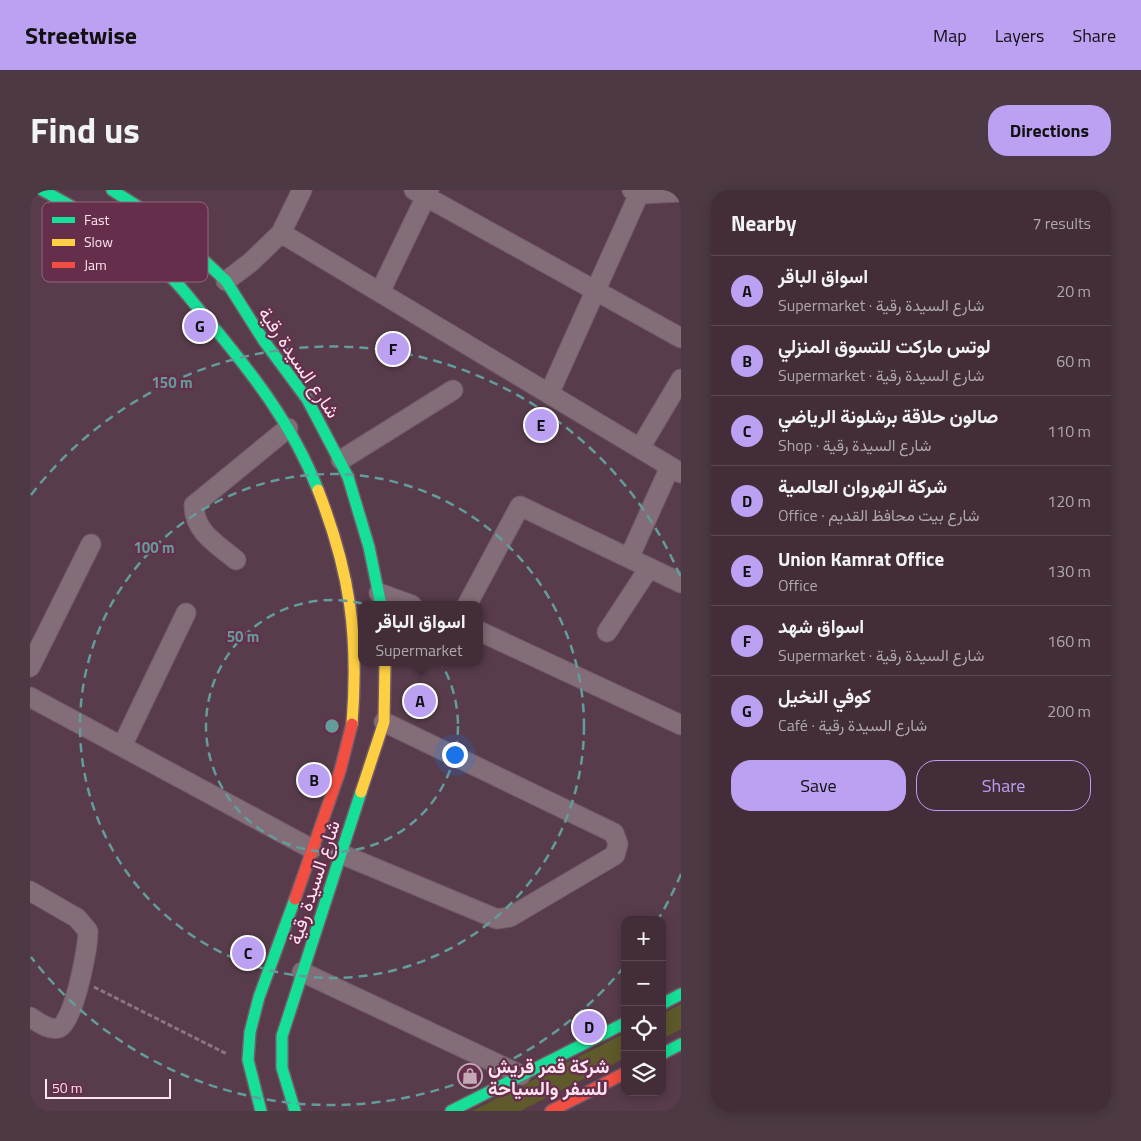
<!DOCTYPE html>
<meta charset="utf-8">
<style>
:root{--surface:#422d38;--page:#4c3943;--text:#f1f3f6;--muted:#aea8ae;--line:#5a4953;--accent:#bca0f2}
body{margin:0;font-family:"Titillium Web",Vazirmatn,sans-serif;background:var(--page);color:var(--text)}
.controls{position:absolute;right:15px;bottom:15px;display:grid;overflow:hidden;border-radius:10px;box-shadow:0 2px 12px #0003}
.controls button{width:45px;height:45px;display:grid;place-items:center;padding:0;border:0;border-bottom:1px solid var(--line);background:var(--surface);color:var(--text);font:25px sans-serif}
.scale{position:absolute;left:15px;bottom:12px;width:126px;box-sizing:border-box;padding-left:5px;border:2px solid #fee2ef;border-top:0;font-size:14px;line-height:18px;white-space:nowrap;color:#fee2ef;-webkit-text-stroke:4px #652f4c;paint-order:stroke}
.you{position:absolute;left:424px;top:564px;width:18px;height:18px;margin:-12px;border:4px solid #fff;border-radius:50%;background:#1a73e8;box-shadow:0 0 0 8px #1a73e833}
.badge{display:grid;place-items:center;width:32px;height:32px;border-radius:50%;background:var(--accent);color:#111;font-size:16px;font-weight:700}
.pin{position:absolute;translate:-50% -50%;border:2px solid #fff;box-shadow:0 1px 5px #0006}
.popup{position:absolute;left:328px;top:411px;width:125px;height:65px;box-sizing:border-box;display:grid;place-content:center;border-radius:10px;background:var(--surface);filter:drop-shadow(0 1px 4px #0005);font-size:16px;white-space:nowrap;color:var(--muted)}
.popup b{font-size:19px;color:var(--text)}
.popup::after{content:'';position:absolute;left:50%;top:100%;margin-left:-10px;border:10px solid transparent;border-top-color:var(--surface)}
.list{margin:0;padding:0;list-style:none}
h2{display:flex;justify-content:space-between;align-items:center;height:65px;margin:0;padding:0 20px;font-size:21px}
h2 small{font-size:16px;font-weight:400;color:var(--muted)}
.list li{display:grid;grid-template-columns:32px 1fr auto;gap:15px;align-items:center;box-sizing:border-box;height:70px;padding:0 20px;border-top:1px solid var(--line)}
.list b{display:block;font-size:19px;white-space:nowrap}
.list p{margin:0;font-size:16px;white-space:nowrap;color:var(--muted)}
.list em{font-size:16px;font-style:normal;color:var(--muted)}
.actions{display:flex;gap:10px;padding:15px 20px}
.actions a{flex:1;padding:11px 0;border:1px solid var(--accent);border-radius:20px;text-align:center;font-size:18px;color:var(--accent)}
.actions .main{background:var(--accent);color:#111}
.icon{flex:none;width:28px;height:28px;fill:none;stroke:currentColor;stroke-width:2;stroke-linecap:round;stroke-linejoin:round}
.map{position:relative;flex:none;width:651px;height:921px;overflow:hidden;border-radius:20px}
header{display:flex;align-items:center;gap:30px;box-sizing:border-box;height:70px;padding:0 25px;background:var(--accent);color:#111}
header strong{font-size:24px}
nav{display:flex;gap:28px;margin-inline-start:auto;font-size:18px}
.intro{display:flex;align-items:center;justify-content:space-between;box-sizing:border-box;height:120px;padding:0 30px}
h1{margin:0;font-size:35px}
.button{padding:12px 22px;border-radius:20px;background:var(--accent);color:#111;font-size:18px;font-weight:700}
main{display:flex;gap:30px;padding:0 30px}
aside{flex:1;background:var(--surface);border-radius:20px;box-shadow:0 2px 12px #0003}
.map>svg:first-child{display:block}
</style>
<header>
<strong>Streetwise</strong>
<nav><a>Map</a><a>Layers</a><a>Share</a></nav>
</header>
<div class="intro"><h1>Find us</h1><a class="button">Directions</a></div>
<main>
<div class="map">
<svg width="651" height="921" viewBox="0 0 651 921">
<rect width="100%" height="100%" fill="#583c4b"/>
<path fill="#5f5a2b" d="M651,814V839L632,849V824Z
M595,843V868L490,921H442Z"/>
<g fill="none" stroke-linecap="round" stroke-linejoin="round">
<defs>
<path id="street" d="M384,0L651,148
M602,0L609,4L651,2
M251,43L651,283
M196,91L221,72L251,43L272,0
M350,102L399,0
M519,204L609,4
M610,258L651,189
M311,270L423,200
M599,368L640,277
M206,370C187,354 164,342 164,315L258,238
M349,403L382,415
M437,415L490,316L651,393
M449,441L651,535
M577,442L619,378
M0,477L61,354
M0,507L282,659
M92,556L156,423
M311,664L467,729L480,727L585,665L588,654L584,643L354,532
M0,701L47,728L58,741C58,758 44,832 29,838C19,841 8,832 0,827
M272,782L491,885"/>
<path id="fast" d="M12,0C50,21 90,42 124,71C145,88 160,109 177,129C221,182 263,235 288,300
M82,0L134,33L196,91L234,151L277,209L318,287L339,357L351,415
M632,814L651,804
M632,864L651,854
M231,921L218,870L220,842L229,807L265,709
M265,921L252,878V846L331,602
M421,921L595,833"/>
<path id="slow" d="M288,300C320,382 329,445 322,534
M331,602L354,532L355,472"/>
<path id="jam" d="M265,709L310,581L322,534
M521,921L595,883"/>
</defs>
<use href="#street" stroke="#725b67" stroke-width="21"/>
<use href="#fast" stroke="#725b67" stroke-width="14"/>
<use href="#slow" stroke="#725b67" stroke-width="14"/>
<use href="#jam" stroke="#725b67" stroke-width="14"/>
<path stroke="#897680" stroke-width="3" stroke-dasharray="5 2.5" stroke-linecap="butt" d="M64,797L197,864"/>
<use href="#street" stroke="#836d79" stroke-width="19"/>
<use href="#fast" stroke="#16e098" stroke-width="11"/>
<use href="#slow" stroke="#ffcf43" stroke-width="11"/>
<use href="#jam" stroke="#f24e42" stroke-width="11"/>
</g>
<g fill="none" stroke="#639c9b" stroke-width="2.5" stroke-dasharray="9 6">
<circle cx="302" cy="536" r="126"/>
<circle cx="302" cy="536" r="252"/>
<path d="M651 684A379 379 0 0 1 629 728M594 777A379 379 0 0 1 1 767M1 305A379 379 0 0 1 651 388"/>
</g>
<defs>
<symbol id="shop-ring" viewBox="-11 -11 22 22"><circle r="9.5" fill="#652f4c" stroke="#c4a8b6" stroke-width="1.5"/><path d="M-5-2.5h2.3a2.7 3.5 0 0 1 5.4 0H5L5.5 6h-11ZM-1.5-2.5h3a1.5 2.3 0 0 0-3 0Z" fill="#c4a8b6"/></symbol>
</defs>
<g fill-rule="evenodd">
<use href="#shop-ring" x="426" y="872" width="28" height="28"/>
</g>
<g text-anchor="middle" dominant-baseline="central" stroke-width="4.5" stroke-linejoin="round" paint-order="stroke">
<g font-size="19" fill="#fee2ef" stroke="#652f4c">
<text transform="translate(270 172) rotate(56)">شارع السيدة رقية</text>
<text transform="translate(283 692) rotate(-72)">شارع السيدة رقية</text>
</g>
<g font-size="19" font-weight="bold" fill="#fee2ef" stroke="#652f4c" text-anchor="start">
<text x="458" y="875">شركة قمر قريش<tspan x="458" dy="22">للسفر والسياحة</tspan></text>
</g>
</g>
<rect x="12" y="12" width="166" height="80" rx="8" fill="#652f4c" stroke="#93657d" stroke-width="1"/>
<rect x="22" y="27" width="23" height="6" fill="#16e098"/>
<rect x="22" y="49" width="23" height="7" fill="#ffcf43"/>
<rect x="22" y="72" width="23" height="6" fill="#f24e42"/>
<g font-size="14" fill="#fee2ef">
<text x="54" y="35">Fast</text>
<text x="54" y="57">Slow</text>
<text x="54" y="80">Jam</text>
</g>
<circle cx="302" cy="536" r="8" fill="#639c9b" stroke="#652f4c" stroke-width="2.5"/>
<g font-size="15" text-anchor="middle" font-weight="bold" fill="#639c9b" stroke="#652f4c" stroke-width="4.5" stroke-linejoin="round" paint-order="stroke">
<text x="142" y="198">150 m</text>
<text x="124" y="363">100 m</text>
<text x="213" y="452">50 m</text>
</g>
</svg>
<div class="controls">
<button>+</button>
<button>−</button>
<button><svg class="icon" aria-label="locate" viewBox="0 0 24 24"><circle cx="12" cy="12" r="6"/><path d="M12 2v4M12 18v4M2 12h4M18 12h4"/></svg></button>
<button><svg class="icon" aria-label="layers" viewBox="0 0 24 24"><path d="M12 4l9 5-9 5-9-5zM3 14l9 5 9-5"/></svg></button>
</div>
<div class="scale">50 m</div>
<div class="you"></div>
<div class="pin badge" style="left:390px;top:511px">A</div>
<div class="popup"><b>اسواق الباقر</b>Supermarket</div>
<div class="pin badge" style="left:284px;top:590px">B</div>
<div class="pin badge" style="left:218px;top:763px">C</div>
<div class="pin badge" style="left:559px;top:837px">D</div>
<div class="pin badge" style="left:511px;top:235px">E</div>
<div class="pin badge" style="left:363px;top:159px">F</div>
<div class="pin badge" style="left:170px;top:136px">G</div>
</div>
<aside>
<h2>Nearby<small>7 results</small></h2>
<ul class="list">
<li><span class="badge">A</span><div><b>اسواق الباقر</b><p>Supermarket · شارع السيدة رقية</p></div><em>20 m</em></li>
<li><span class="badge">B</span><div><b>لوتس ماركت للتسوق المنزلي</b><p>Supermarket · شارع السيدة رقية</p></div><em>60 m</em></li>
<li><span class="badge">C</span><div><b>صالون حلاقة برشلونة الرياضي</b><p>Shop · شارع السيدة رقية</p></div><em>110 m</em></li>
<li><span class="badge">D</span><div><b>شركة النهروان العالمية</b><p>Office · شارع بيت محافظ القديم</p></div><em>120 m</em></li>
<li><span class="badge">E</span><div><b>Union Kamrat Office</b><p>Office</p></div><em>130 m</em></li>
<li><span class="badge">F</span><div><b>اسواق شهد</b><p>Supermarket · شارع السيدة رقية</p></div><em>160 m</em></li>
<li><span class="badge">G</span><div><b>كوفي النخيل</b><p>Café · شارع السيدة رقية</p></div><em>200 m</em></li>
</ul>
<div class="actions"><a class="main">Save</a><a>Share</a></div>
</aside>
</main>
